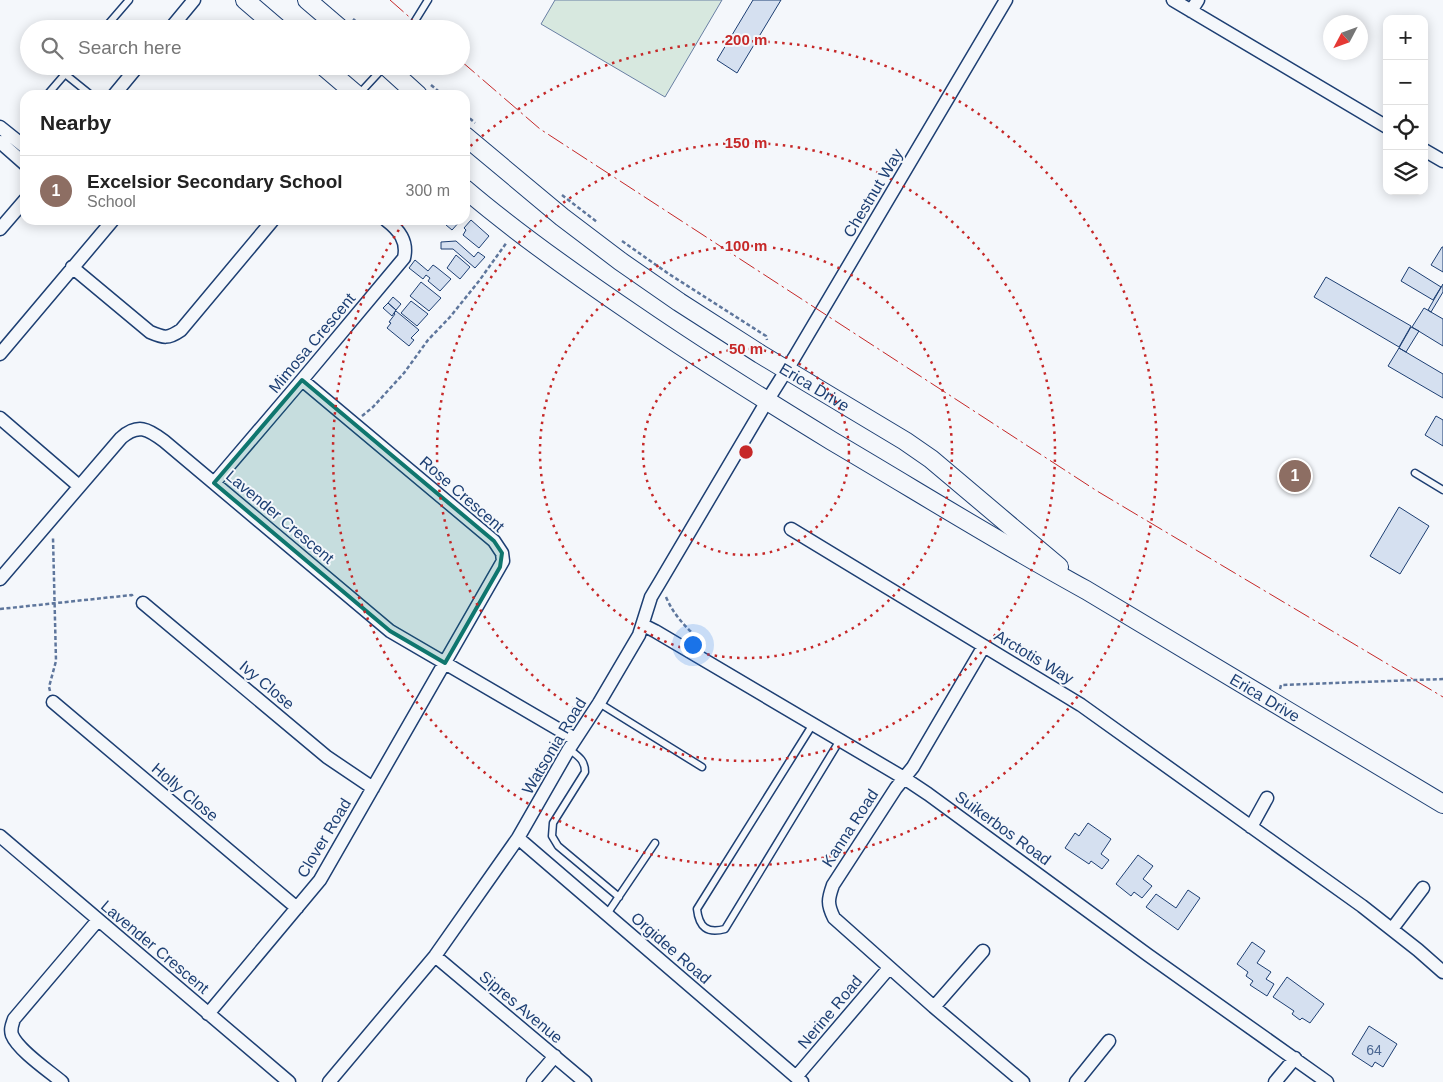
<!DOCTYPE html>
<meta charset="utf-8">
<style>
:root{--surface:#fff;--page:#f2f2f2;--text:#222;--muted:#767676;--line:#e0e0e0;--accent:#d93025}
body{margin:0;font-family:Helvetica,sans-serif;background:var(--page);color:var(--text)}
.controls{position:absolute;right:15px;top:15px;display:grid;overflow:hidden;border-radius:10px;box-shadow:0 2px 12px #0003}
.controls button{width:45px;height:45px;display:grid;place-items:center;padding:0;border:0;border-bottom:1px solid var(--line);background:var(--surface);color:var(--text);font:25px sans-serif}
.compass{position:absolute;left:1323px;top:15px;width:45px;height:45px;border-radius:50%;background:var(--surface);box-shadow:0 2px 12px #0003;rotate:229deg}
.you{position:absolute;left:692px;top:644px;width:18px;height:18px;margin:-12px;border:4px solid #fff;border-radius:50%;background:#1a73e8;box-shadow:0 0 0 8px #1a73e833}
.badge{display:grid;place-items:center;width:32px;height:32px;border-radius:50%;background:var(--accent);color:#fff;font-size:16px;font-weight:700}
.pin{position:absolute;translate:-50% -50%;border:2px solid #fff;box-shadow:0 1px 5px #0006}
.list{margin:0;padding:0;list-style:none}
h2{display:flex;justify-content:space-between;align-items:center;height:65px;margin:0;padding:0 20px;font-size:21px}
h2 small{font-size:16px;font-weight:400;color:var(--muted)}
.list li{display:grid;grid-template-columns:32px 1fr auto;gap:15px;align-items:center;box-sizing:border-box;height:70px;padding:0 20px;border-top:1px solid var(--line)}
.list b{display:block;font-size:19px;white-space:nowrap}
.list p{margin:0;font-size:16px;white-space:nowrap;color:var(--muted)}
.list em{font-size:16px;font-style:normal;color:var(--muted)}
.icon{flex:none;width:28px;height:28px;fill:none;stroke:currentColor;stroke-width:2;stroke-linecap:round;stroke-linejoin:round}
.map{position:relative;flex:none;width:1443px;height:1082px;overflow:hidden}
.search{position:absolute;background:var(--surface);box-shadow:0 2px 12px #0003;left:20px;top:20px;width:450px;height:55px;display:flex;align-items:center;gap:12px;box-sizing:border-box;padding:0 18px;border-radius:28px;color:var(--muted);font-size:19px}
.panel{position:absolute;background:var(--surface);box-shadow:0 2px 12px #0003;left:20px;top:90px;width:450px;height:135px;border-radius:15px}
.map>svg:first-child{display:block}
</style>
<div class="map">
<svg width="1443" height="1082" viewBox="0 0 1443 1082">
<rect width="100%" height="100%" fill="#f4f7fb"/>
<path fill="#d7e8df" stroke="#687fa3" d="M555,0H722L665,97L541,24Z"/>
<path fill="#d5e0f0" stroke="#1d3f73" d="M753,0H781L737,73L717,60Z
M444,220H461L452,230L446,225L448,223Z
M471,220L489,236L479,248L463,235L466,230L464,228Z
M456,241L474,257L478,252L485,257L475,268L453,249H441V242Z
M1442,247H1443V272L1431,265Z
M456,255L470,267L460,279L447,268Z
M415,260L428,271L433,265L436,267L451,279L440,291L428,281L430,278L426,275L423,279L409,268Z
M1409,267L1441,287L1433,300L1401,281Z
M1326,277L1411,326L1399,347L1314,297Z
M421,282L441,298L429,311L410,296Z
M1443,284V292L1431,312L1428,310Z
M393,297L401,304L396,310L388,303Z
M411,301L428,314L417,326L401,313Z
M388,303L396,310L392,316L383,308Z
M1424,308L1443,319V346L1412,327Z
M396,311L419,330L411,338L414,340L409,346L387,328L391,323L389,322L395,314L394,313Z
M1411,327L1419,331L1406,352L1399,348Z
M1399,348L1443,374V398L1388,366Z
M1436,416L1443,420V446L1425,435Z
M1399,507L1429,526L1400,574L1370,556Z
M1088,823L1111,839L1101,854L1109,860L1102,869L1091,861L1089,864L1065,848L1075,833L1079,836Z
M1138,855L1153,866L1143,879L1152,886L1142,898L1134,892L1131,896L1116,884Z
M1188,890L1200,898L1178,930L1146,907L1156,894L1176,908Z
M1252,942L1265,951L1257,963L1271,972L1266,979L1274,984L1267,996L1250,985L1253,981L1246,976L1248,972L1237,964Z
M1287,977L1324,1004L1310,1023L1302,1018L1300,1020L1292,1014L1294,1011L1273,997Z
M1369,1026L1397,1044L1383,1067L1375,1062L1372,1067L1352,1054Z"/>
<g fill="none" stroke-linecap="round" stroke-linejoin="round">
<defs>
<path id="service" d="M104,29L129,0
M410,29L428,0
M123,66L132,74
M65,74L91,95
M359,94L384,67
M47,95L72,66
M1415,473L1443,490
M599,703L702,767
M813,724L697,909C699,927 707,934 725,929L840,740
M569,749C578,756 585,760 585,772L553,823L552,836L558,846L619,897
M607,914L655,843"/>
<path id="minor" d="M1173,0L1387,127
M1191,11L1198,0
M170,29L194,0
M114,95L138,66
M0,127L25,147
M0,142L25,164
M1424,150L1443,161
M0,229L25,200
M72,267L150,332C164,338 168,339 181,330L273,220
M0,354L113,220
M0,418L79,486
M214,483L302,380L404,258C408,241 399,230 386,220
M791,529L1081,705L1362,906L1418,950L1443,972
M0,579L121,438C138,423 148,429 164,441L390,631L575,739
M143,603L327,757L373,788
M643,625L655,631L904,778L928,794L1148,955L1327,1082
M984,646L913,767L896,788L833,885C828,899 827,904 834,918L934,1007L1023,1082
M53,702L297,908
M1251,827L1267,798
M0,836L289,1082
M518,838L802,1082
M1392,929L1423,888
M435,956L585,1082
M934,1007L983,951
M208,1014L320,880L503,561L502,553L494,541L302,380
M796,1077L889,968
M62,1082C49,1071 18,1050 12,1035C10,1029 12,1025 14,1019L98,920
M329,1082L435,956L518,838L569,749L599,703L639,635L651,597L660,582L767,401L794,358L1006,0
M533,1082L555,1056
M1076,1082L1109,1041
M1275,1082L1295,1058"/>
<g id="secondary">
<path d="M245,0L279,29"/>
<path d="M307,0L341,29"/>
<path d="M323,66L357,95"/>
<path d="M386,66L418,95"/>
<path id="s1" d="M465,136L562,217L620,261L679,302L760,354L905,441L931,459L1059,567"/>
<path id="s2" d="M465,189C519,235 576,275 635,315C699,359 765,400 832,441C917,491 1000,543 1086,590L1443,804"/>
</g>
</defs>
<use href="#service" stroke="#1d3f73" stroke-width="9"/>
<use href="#minor" stroke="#1d3f73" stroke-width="15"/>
<use href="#secondary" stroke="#1d3f73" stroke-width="20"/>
<path stroke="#5e769c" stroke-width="2.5" stroke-dasharray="4 2.5" stroke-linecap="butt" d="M353,19L365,29
M431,85L443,95
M465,114L475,123
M562,195L597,222
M622,241L669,274L766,336L767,340
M362,416L373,407L404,373L428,340L450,317L479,281L507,242
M666,597C675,618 689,630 705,645
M0,609L132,595L133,597
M1280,689L1281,685L1443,679
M50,691L49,687L56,661L53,538"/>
<use href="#service" stroke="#f4f7fb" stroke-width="6"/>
<use href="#minor" stroke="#f4f7fb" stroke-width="12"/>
<use href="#secondary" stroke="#f4f7fb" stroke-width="18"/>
<path stroke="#c62828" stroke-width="1" stroke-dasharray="18 4 2.5 4" stroke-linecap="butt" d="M390,0L423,29
M461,61L540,129L1097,491L1443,697"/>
</g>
<path fill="#0f766e" fill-opacity="0.2" stroke="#0f766e" stroke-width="4" stroke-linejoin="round" d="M302,380L494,541L502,553L500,567L445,663L390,631L214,483Z"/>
<g fill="none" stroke="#c62828" stroke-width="2.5" stroke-dasharray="2.5 5">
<circle cx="746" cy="452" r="103"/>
<circle cx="746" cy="452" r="206"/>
<circle cx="746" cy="452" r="309"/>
<path d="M465 151A412 412 0 1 1 404 222"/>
</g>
<g text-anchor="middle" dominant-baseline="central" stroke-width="4" stroke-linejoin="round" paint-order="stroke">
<g font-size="14" fill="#4b6792">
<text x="1374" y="1050">64</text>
</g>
<g font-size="16" fill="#1d3f73" stroke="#f4f7fb">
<text transform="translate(873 193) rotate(-59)">Chestnut Way</text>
<text transform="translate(312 343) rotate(-50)">Mimosa Crescent</text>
<text stroke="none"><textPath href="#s1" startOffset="431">Erica Drive</textPath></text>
<text transform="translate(462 494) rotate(41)">Rose Crescent</text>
<text transform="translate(280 517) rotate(40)">Lavender Crescent</text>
<text transform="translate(1034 657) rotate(31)">Arctotis Way</text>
<text transform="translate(267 685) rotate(40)">Ivy Close</text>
<text stroke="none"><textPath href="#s2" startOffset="949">Erica Drive</textPath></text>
<text transform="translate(554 746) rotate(-59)">Watsonia Road</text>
<text transform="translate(185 792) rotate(40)">Holly Close</text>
<text transform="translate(850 828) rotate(-57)">Kanna Road</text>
<text transform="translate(1003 828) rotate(36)">Suikerbos Road</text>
<text transform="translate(324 838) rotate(-59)">Clover Road</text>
<text transform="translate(155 947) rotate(40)">Lavender Crescent</text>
<text transform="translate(671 948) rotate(41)">Orgidee Road</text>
<text transform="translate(521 1007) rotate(40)">Sipres Avenue</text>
<text transform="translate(830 1012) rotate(-50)">Nerine Road</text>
</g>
</g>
<circle cx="746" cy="452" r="8" fill="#c62828" stroke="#f4f7fb" stroke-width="2.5"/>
<g font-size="15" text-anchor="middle" font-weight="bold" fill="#c62828" stroke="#f4f7fb" stroke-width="4" stroke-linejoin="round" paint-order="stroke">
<text x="746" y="45">200 m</text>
<text x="746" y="148">150 m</text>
<text x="746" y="251">100 m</text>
<text x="746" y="354">50 m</text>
</g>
</svg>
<div class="controls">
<button>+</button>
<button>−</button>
<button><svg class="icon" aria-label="locate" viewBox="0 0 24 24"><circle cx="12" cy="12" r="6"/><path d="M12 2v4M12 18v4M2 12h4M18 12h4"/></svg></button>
<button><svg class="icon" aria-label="layers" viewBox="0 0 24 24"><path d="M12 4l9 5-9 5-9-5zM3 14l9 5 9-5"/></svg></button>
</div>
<svg class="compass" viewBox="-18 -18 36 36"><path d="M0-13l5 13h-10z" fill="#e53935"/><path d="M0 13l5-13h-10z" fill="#767676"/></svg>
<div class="you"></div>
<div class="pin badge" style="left:1295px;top:476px;background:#8d6e63">1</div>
<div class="search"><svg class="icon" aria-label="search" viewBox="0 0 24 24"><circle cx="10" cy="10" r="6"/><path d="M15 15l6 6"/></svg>Search here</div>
<section class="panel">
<h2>Nearby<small></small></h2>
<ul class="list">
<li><span class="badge" style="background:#8d6e63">1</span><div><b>Excelsior Secondary School</b><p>School</p></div><em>300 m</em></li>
</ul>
</section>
</div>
